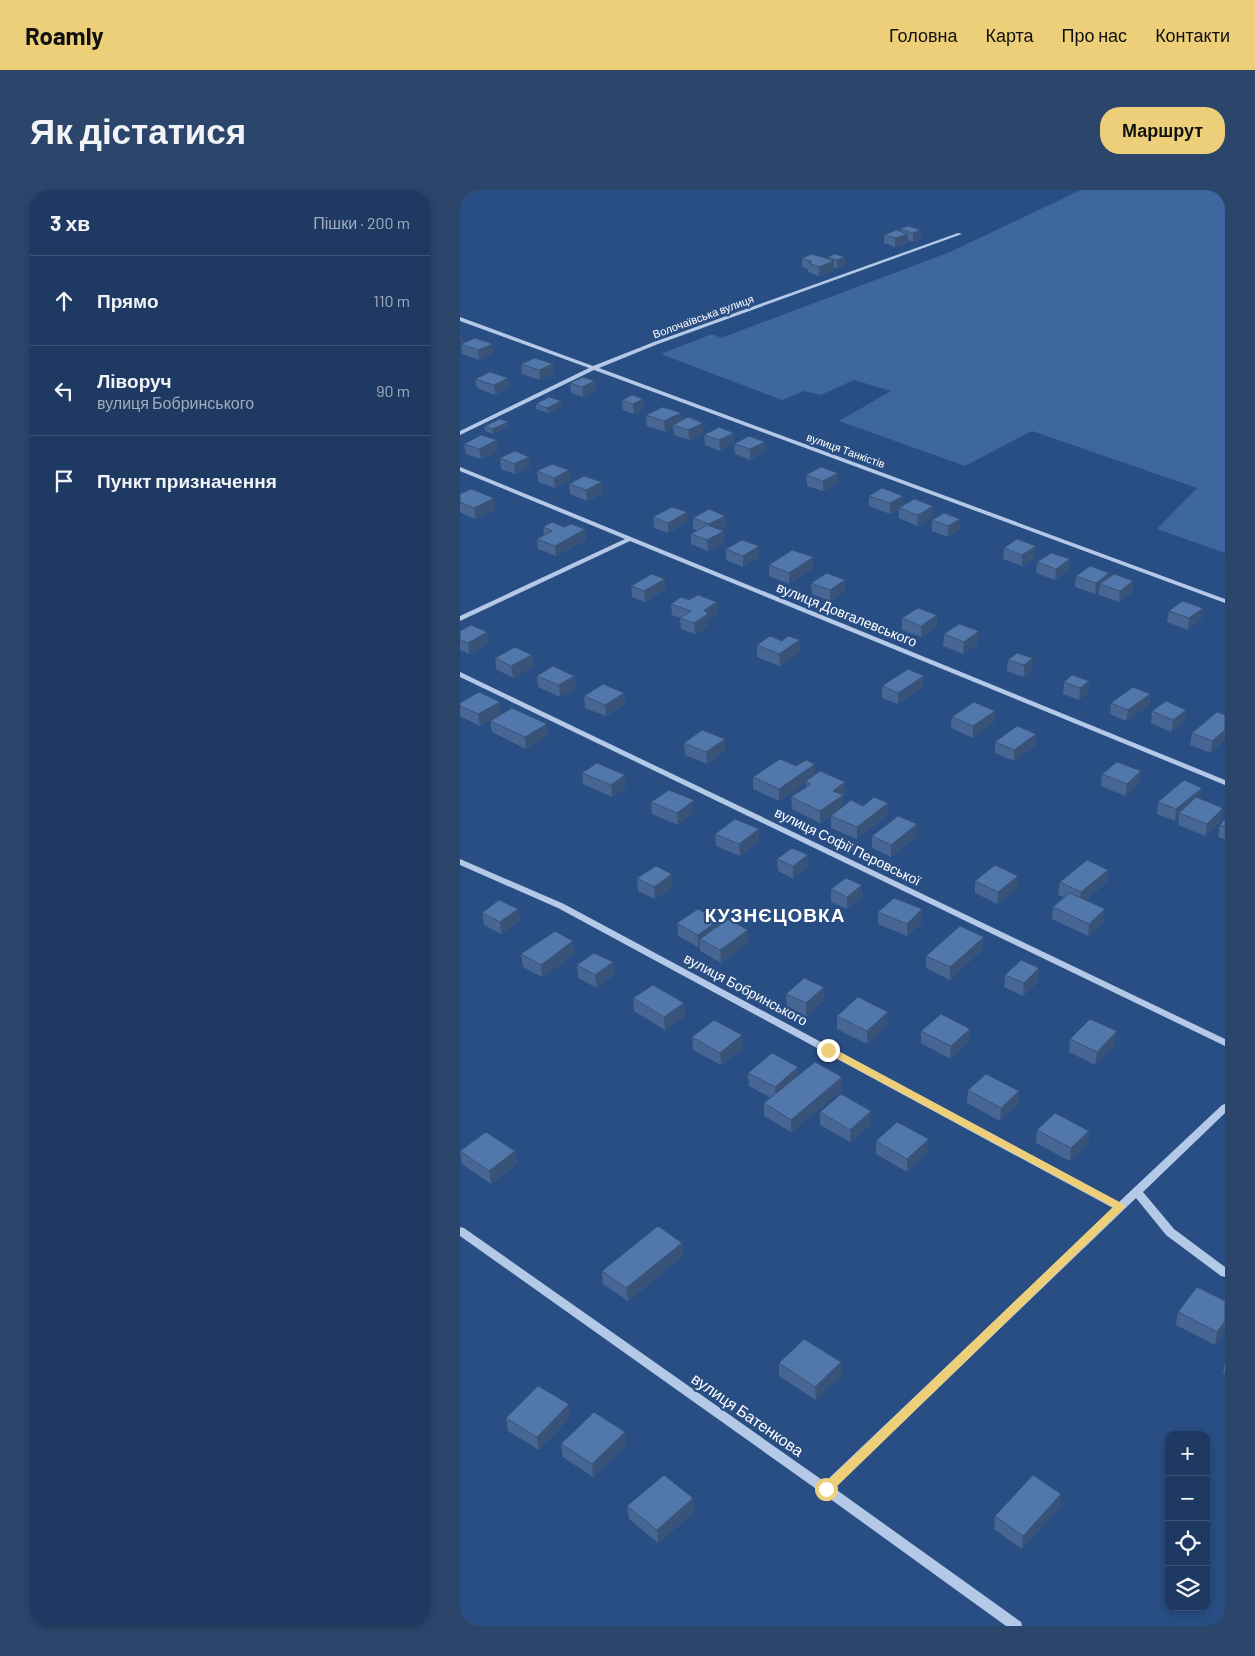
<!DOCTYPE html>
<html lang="uk">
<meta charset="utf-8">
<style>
:root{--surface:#1f3a62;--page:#2c456b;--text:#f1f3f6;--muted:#a1adbe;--line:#3c5477;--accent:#edcf7a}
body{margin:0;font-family:Barlow,sans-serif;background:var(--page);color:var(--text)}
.controls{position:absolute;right:15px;bottom:15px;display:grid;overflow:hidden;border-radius:10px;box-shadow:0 2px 8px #0003}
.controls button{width:45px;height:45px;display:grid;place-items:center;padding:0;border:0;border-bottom:1px solid var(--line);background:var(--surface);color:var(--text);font:25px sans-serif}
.stop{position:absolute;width:15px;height:15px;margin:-11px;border:4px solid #edcf7a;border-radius:50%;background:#fff}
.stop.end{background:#edcf7a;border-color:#fff;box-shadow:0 1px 5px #0008}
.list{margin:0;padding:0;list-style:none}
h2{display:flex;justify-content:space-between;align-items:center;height:65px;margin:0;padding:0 20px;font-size:21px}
h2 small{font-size:16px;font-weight:400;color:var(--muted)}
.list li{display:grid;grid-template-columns:32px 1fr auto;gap:15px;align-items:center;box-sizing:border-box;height:90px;padding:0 20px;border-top:1px solid var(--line)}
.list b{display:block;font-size:19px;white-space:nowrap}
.list p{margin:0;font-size:16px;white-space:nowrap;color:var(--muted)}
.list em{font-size:16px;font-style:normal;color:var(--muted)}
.icon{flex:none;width:28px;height:28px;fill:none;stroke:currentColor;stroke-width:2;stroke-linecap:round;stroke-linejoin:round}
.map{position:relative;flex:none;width:765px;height:1436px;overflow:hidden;border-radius:20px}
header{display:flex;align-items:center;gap:30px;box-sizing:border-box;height:70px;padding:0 25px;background:var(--accent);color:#111}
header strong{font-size:24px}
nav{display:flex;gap:28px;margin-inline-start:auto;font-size:18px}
.intro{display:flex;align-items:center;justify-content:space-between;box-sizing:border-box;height:120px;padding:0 30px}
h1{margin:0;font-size:35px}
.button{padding:12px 22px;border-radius:20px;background:var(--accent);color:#111;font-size:18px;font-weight:700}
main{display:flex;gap:30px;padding:0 30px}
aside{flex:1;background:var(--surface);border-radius:20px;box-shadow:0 2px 8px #0003}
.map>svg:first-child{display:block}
</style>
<header>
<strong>Roamly</strong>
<nav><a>Головна</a><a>Карта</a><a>Про нас</a><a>Контакти</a></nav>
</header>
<div class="intro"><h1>Як дістатися</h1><a class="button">Маршрут</a></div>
<main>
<aside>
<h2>3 хв<small>Пішки · 200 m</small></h2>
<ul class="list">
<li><svg class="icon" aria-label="ahead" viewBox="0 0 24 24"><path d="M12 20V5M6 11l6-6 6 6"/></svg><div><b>Прямо</b></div><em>110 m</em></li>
<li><svg class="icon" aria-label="left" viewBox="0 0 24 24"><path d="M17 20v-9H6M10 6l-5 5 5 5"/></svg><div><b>Ліворуч</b><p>вулиця Бобринського</p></div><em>90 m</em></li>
<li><svg class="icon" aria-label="arrive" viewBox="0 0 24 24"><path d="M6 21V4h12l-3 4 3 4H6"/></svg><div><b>Пункт призначення</b></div></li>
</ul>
</aside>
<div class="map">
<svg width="765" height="1436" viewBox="0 0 765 1436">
<rect width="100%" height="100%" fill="#294e83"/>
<path fill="#3e679f" d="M621,0H765V363L697,339L737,298L572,241L505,276L379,231L431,201L394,190L361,205L344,201L322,210L201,164L252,144L261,148L490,62Z"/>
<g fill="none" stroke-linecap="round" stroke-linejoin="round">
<path fill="#b3c9e7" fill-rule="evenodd" d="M498,43L502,44L198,154L139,178L765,409V413L134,180L0,245V241L129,178L0,131V127L133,176L194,152Z
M0,277L765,590V595L170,351L0,431V426L165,349L0,281Z
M0,482L765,849V856L0,487Z
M0,669L104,714L659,1012L762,915L765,914V923L683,1002L714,1039L765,1077V1087L761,1086L706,1045L676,1008L374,1298L561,1432L562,1436H546L362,1303L0,1046V1037L4,1038L365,1292L653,1018L98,718L0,675Z"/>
</g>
<path fill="#476693" d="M440,39L461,40L460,49L453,52L448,50V53L435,57L424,53V45L440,41Z
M375,64L385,76L377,79L374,78V81L359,86L348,82V79L342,77V68L367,69V67Z
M1,154L34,163L19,170L2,164Z
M61,174H93L94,184L80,190L62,184Z
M48,188L49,198L35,205L17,198L15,189Z
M110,193L136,201L123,207L111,203Z
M183,209L184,219L174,224L163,220L162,210Z
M76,214L102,216L88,223L76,219Z
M186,225L221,231L244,243L229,250L214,245L213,237L205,242L187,236Z
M48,232V237L33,244L25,241V236Z
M244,245L274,253L260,261L245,255Z
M4,254L38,261L21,269L6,264Z
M274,254L305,262L290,270L275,264Z
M40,268L70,277L55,284L41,279Z
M109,280L110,291L95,298L78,292L77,281Z
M378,283V293L363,301L347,296L346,285Z
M142,292L143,303L127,311L110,304L109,294Z
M0,304L35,319L15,329L0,322Z
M409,306H443V315L473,327L457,336L439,328V319L430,324L409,316Z
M227,322V333L208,343L194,338L193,327Z
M233,328L266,336L260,340L264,352L248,361L231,354V344L237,340L233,339Z
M500,329V339L488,347L472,341V330Z
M83,337H104L125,339L126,350L96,366L78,359L77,349L84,345Z
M299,356V367L283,377L266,370V359Z
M544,358L575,367L562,376L543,369Z
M353,367V378L329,394L309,386V375Z
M577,372L609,380L595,390L576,383Z
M649,383V387L673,391L672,402L659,412L639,405V401L635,404L615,397L616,386Z
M351,393L385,401L370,411L352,404Z
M171,396L205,400L185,412L172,407Z
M211,414L258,423L248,429V436L235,444L221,439L220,428L212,425Z
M743,418L741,429L728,440L707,432L709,421Z
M477,425L476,437L461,447L442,440V428Z
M0,441L27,442L29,453L9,464L0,460Z
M484,444L518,453L503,464L483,456Z
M322,451L340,462L320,476L297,467V455Z
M557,463L572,480L564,487L547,481L548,470Z
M72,465L73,477L53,488L36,479L35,468Z
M77,486H114L116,498L100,507L78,497Z
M629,491L628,502L619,510L603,504L604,492Z
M422,496L463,497L438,514L422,508Z
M164,503L165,514L146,526L125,518L124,506Z
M690,504L689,515L666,531L650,524L651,513Z
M0,513L41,523L20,536L0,526Z
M726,520L725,531L711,542L691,533L692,521Z
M535,521L534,532L513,548L491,538L492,527Z
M757,522L751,563L730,555L732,543Z
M30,531L88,546L66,559L32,542Z
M576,544L575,556L554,571L535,563V552Z
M265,549V561L247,574L225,565L224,553Z
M122,583L166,597L152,607L123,594Z
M642,584L680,593L665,606L641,596Z
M355,585L385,592V604L383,606V616H403L428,613V625L397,649L371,638V626L360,633L332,619L331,607L346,598V593L319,611L293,599V587Z
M742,598L740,609L761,630L745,646L718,635L719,628L715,631L697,624L698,612Z
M234,610V622L218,635L192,624L191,612Z
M765,629V649L758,647L760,635Z
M255,644L299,651L280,666L256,656Z
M412,646H457L431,667L412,658Z
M317,669L348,677L333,689L318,681Z
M648,680L647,692L625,710L644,732L628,746L592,729L593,717L604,707L598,705L600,692Z
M177,688L213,696L195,709L178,701Z
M515,691L557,698L537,714L515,703Z
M371,699L402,707L387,719L371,712Z
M58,719L60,731L41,744L24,735L22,723Z
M462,719V732L447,746L418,734V722Z
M258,731L259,736L289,752L261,773L240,761V756L238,757L218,746L217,733Z
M523,759L490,790L466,778V766Z
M61,764H115L82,787L63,777Z
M153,772L154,785L137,798L118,788L117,775Z
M545,785L578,791L563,806L544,797Z
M364,797V810L346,826L327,816L326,804Z
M173,808L224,813L225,826L205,840L174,821Z
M377,826L428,834L407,854L377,839Z
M461,841L509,852L490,869L461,853Z
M232,847L283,858L261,875L233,860Z
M610,849L655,854L635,875L609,862Z
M288,883L338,886L382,900L331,942L304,926V913L311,908L289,896Z
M508,900L559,901L558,913L540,931L507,913Z
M411,921V934L390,952L360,935V922Z
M577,940L629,941L628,953L610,971L576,953Z
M416,951L468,962L447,982L416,964Z
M0,961H55L57,974L31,994L2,974Z
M222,1053L223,1066L168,1111L143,1094L142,1081Z
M765,1111V1141L755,1155L716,1135L718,1122Z
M319,1173L381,1186L356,1210L319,1186Z
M765,1173V1184L763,1183Z
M110,1227L79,1260L48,1241L46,1228Z
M165,1242L166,1255L133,1287L103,1267L101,1254Z
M601,1304L600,1317L562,1359L534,1339L535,1326Z
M233,1308L234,1322L198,1353L169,1329L167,1316Z"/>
<path fill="#395378" d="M461,40L460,49L453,52V43Z
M448,44V53L435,57V48Z
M385,67V76L377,79V70Z
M374,71V81L359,86V77Z
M0,142L2,152H0Z
M33,154L34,163L19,170L18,160Z
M93,174L94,184L80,190L79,180Z
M48,188L49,198L35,205L34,195Z
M135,191L136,201L123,207L122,197Z
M183,209L184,219L174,224L173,214Z
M101,211L102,216L88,223L87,218Z
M221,223L222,233L213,235V237L205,242L204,231Z
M48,232V237L33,244L32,239Z
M243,233L244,243L229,250L228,240Z
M274,243V253L260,261L259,250Z
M37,250L38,261L21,269L19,259Z
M305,252V262L290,270V259Z
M69,267L70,277L55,284L54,274Z
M109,280L110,291L95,298L94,288Z
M378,283V293L363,301V291Z
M142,292L143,303L127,311L126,300Z
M443,306V316L439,318V319L430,324V313Z
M34,308L35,319L15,329L14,318Z
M473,316V327L457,336L458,325Z
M227,322V333L208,343V333Z
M265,326L266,336L250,345L249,334Z
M500,329V339L488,347V336Z
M125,339L126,350L96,366L95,356Z
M264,341V352L248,361L247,350Z
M299,356V367L283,377V366Z
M576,356L575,367L562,376V365Z
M353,367V378L329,394V383Z
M610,369L609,380L595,390L596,379Z
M649,383L648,394H640L639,401L635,404L636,393Z
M205,389V400L185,412L184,401Z
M385,390V401L370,411V400Z
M673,391L672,402L659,412L660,401Z
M257,412L258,423L248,429V436L235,444L234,433L244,420Z
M743,418L741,429L728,440L729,428Z
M477,425L476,437L461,447V436Z
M519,441L518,453L503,464L504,452Z
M27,442L29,453L9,464L8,453Z
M340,450V462L320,476L319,464Z
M72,465L73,477L53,488L51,476Z
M573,468L572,480L564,487V475Z
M114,486L116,498L100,507L99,495Z
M464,486L463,497L438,514V503Z
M629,491L628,502L619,510L620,498Z
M164,503L165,514L146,526L145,515Z
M690,504L689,515L666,531L668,520Z
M40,512L41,523L20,536L18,524Z
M726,520L725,531L711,542L713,530Z
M535,521L534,532L513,548V536Z
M87,534L88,546L66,559L65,547Z
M765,540V550L751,563L752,551Z
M576,544L575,556L554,571V560Z
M265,549V561L247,574L246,562Z
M355,574V586L346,591V593L319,611V599Z
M681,581L680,593L665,606L667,594Z
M165,585L166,597L152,607L151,595Z
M385,592V604L383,606V617L360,633V621L373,601Z
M742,598L740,609L719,623V628L715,631L716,619Z
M234,610V622L218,635L217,623Z
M428,613V625L397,649V637Z
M763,618L761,630L745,646L747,634Z
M457,634V646L431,667V655Z
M299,639V651L280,666L279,654Z
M348,665V677L333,689V676Z
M648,680L647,692L619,715L621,702Z
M212,684L213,696L195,709L194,697Z
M558,686L557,698L537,714L538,702Z
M402,695V707L387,719V707Z
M58,719L60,731L41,744L40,732Z
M462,719V732L447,746V734Z
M645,719L644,732L628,746L629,734Z
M258,731L259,743L240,749V756L238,757V745Z
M288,740L289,752L261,773L260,760Z
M524,747L523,759L490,790V777Z
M113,751L115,764L82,787L81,775Z
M153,772L154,785L137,798L135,785Z
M579,778L578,791L563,806L564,793Z
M364,797V810L346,826V813Z
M224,813L225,826L205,840L204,827Z
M428,822V834L407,854V841Z
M510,839L509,852L490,869L491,856Z
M657,841L655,854L635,875L637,862Z
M282,845L283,858L261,875L260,863Z
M338,877V889L315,910V897Z
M382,887V900L331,942V930Z
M559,901L558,913L540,931L541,918Z
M411,921V934L390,952V940Z
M629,941L628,953L610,971L611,958Z
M469,949L468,962L447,982V969Z
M55,961L57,974L31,994L29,981Z
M222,1053L223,1066L168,1111L166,1098Z
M765,1131V1141L755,1155L757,1142Z
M381,1172V1186L356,1210L355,1197Z
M109,1214L110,1227L79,1260L77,1247Z
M165,1242L166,1255L133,1287L132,1274Z
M601,1304L600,1317L562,1359L563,1346Z
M233,1308L234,1322L198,1353L197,1340Z"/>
<path fill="#5277ab" stroke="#395378" d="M448,36L461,40L453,43L440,39Z
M436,40L448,44L435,48L424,45Z
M352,64L374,71L359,77L348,73L352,72L342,68Z
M375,64L385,67L377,70L367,67Z
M15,148L33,154L18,160L1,154Z
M75,168L93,174L79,180L61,174Z
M30,182L48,188L34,195L15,189Z
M123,187L135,191L122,197L110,193Z
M172,205L183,209L173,214L162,210Z
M89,207L101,211L87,218L76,214Z
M203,217L221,223L204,231L186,225Z
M228,227L243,233L228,240L213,235Z
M40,229L48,232L32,239L25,236Z
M259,237L274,243L259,250L244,245Z
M21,245L37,250L19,259L4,254Z
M289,246L305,252L290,259L274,254Z
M55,261L69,267L54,274L40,268Z
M92,274L109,280L94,288L77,281Z
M361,277L378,283L363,291L346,285Z
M124,286L142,292L126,300L109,294Z
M422,298L443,306L430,313L409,306Z
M11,299L34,308L14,318L0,312V304Z
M454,309L473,316L458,325L439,318Z
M212,317L227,322L208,333L193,327Z
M249,319L265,326L249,334L233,328Z
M484,323L500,329L488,336L472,330Z
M92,332L104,337L111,334L125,339L95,356L77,349L92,341L83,337Z
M247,335L264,341L247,350L231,344Z
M557,349L576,356L562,365L544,358Z
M282,350L299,356L283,366L266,359Z
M332,360L353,367L329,383L309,375Z
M591,363L610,369L596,379L577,372Z
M630,376L649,383L636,393L616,386Z
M367,383L385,390L370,400L351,393Z
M192,384L205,389L184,401L171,396Z
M654,384L673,391L660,401L640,394Z
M238,405L257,412L244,420L248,424L234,433L220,428L231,421L211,414L221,407L229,410Z
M722,411L743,418L729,428L709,421Z
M458,418L477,425L461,436L442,428Z
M499,434L519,441L504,452L484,444Z
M11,435L27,442L8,453L0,450V441Z
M310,446L322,451L328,446L340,450L319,464L297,455Z
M55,457L72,465L51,476L35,468Z
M557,463L573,468L564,475L548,470Z
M93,476L114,486L99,495L77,486Z
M448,479L464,486L438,503L422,496Z
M612,485L629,491L620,498L604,492Z
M143,494L164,503L145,515L124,506Z
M673,497L690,504L668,520L651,513Z
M19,502L40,512L18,524L0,516V513Z
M706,511L726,520L713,530L692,521Z
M514,512L535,521L513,536L492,527Z
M52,518L87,534L65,547L30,531Z
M757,522L765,525V540L752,551L732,543Z
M557,536L576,544L554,560L535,552Z
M242,540L265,549L246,562L224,553Z
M320,569L336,576L346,570L355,574L319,599L293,587Z
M657,572L681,581L667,594L642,584Z
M137,573L165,585L151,595L122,583Z
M360,581L385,592L373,601L383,605L360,621L331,607L351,594L346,591Z
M724,590L742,598L716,619L698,612Z
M209,600L234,610L217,623L191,612Z
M414,607L428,613L397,637L371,626L391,610L403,616Z
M736,607L763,618L747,634L719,623Z
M438,626L457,634L431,655L412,646Z
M275,629L299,639L279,654L255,644Z
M765,629V637L760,635Z
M332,658L348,665L333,676L317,669Z
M627,670L648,680L621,702L600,692Z
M535,675L558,686L538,702L515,691Z
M196,676L212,684L194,697L177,688Z
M386,688L402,695L387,707L371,699Z
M610,703L645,719L629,734L593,717Z
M434,708L462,719L447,734L418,722Z
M39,710L58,719L40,732L22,723Z
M238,719L258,731L238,745L217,733Z
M268,729L288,740L260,760L240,749Z
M500,736L524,747L490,777L466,766Z
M95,741L113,751L81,775L61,764Z
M134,763L153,772L135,785L117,775Z
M561,770L579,778L564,793L545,785Z
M344,788L364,797L346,813L326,804Z
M193,795L224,813L204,827L173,808Z
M398,807L428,822L407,841L377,826Z
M481,824L510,839L491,856L461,841Z
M630,829L657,841L637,862L610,849Z
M254,830L282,845L260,863L232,847Z
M312,863L338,877L315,897L288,883Z
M355,872L382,887L331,930L304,913Z
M526,884L559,901L541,918L508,900Z
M381,904L411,921L390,940L360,922Z
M595,923L629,941L611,958L577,940Z
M437,932L469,949L447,969L416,951Z
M26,942L55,961L29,981L0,961Z
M198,1036L222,1053L166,1098L142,1081Z
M737,1097L765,1111V1131L757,1142L718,1122Z
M344,1149L381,1172L355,1197L319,1173Z
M78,1196L109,1214L77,1247L46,1228Z
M134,1222L165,1242L132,1274L101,1254Z
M204,1285L233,1308L197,1340L167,1316Z
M573,1285L601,1304L563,1346L535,1326Z"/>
<path fill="#edcf7a" d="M365,857H371L663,1014L665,1017L370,1303L366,1304L361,1299L362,1296L653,1017L365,862Z"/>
<g text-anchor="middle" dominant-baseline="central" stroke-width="4.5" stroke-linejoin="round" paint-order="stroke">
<g font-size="11" fill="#fff" stroke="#294e83">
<text transform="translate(243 126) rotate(-20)">Волочаївська вулиця</text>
<text transform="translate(386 260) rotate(20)">вулиця Танкістів</text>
</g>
<g font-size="14" fill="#fff" stroke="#294e83">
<text transform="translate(387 424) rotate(22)">вулиця Довгалевського</text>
<text transform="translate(388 656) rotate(26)">вулиця Софії Перовської</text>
<text transform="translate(286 799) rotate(28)">вулиця Бобринського</text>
</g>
<g font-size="16" fill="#fff" stroke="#294e83">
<text transform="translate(288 1224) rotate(35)">вулиця Батенкова</text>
</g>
<g font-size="19" font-weight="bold" letter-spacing="1" fill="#fff" stroke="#294e83">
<text x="315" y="724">КУЗНЄЦОВКА</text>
</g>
</g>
</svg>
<div class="controls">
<button>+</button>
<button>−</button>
<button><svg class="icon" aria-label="locate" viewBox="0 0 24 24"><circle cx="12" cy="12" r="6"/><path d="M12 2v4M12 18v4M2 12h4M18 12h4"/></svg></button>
<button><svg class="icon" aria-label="layers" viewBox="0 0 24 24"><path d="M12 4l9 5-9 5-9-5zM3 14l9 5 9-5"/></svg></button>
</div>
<div class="stop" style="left:366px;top:1299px"></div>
<div class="stop end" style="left:368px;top:860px"></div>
</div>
</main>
